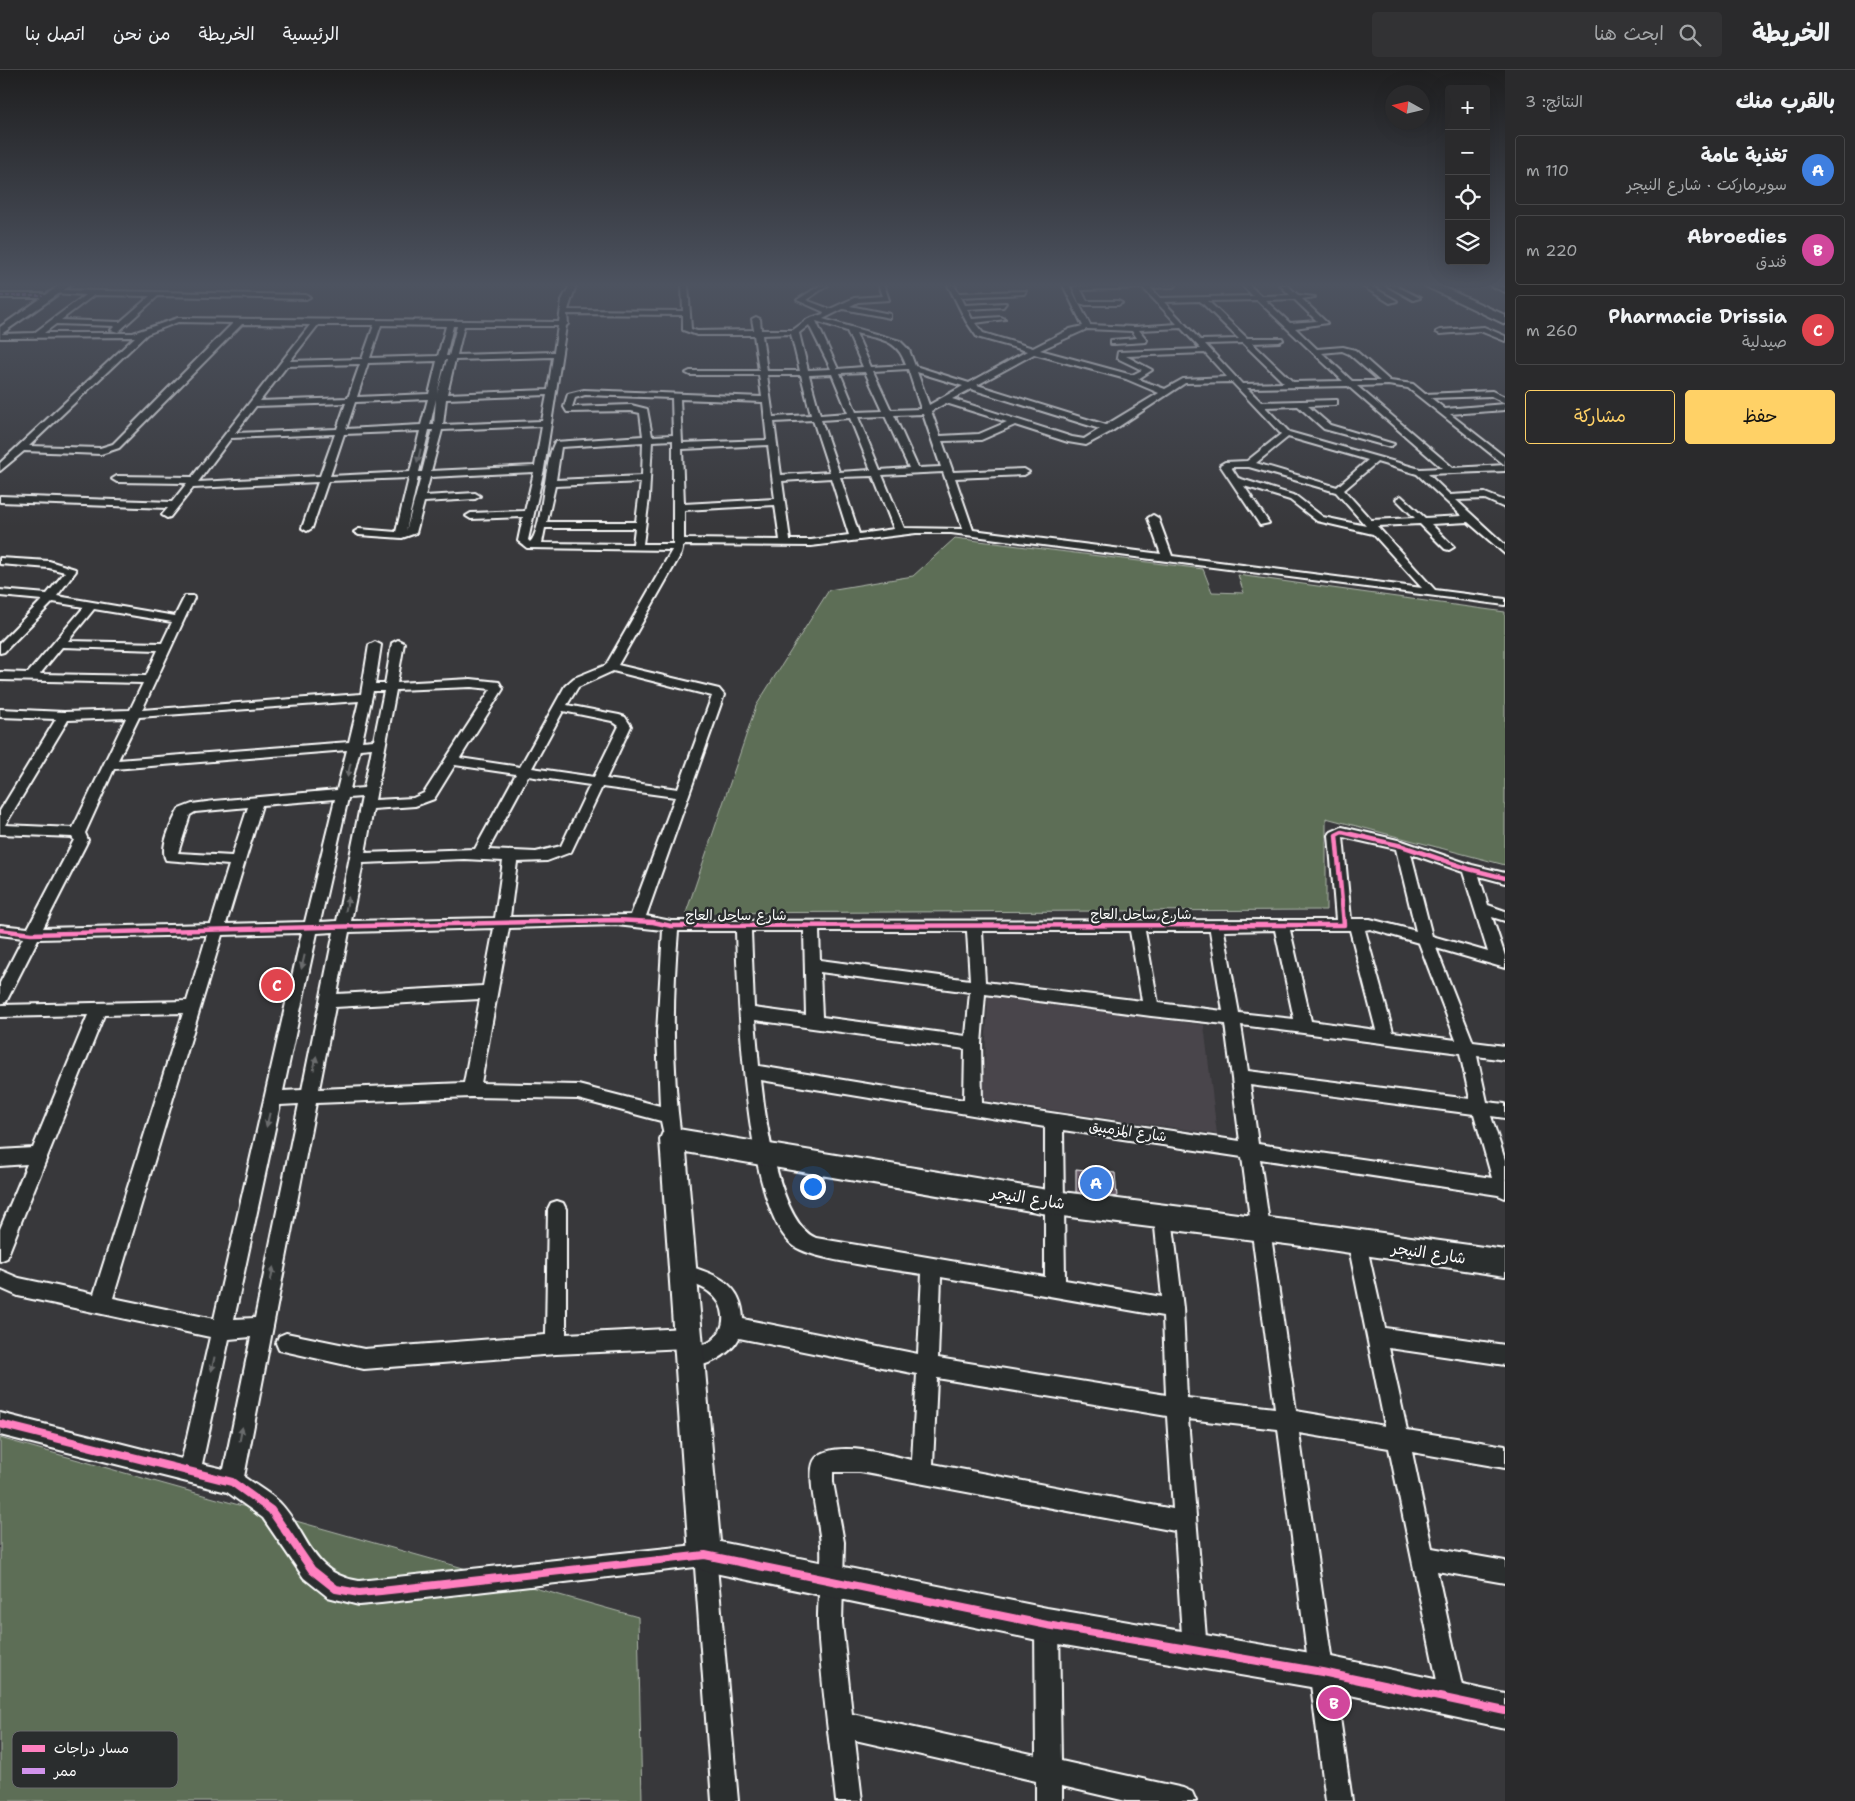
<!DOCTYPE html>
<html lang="ar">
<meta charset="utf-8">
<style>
:root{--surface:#2a2a2c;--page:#323234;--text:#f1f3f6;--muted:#a5a7a9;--line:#464648;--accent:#ffd166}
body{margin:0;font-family:"Shantell Sans","Playpen Sans Arabic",sans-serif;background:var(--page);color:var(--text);direction:rtl}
.controls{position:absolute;right:15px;top:15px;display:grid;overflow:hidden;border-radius:5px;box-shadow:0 5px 20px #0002}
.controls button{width:45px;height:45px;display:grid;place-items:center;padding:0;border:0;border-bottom:1px solid var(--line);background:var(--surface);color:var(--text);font:25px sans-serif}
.compass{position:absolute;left:1385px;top:15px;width:45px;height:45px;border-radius:50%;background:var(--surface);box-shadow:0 5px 20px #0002;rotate:278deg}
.you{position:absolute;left:812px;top:1116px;width:18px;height:18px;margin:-12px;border:4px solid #fff;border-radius:50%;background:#1a73e8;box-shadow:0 0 0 8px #1a73e833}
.badge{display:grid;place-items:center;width:32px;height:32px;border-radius:50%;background:var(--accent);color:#fff;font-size:16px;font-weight:700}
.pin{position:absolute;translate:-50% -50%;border:2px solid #fff;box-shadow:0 1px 5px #0006}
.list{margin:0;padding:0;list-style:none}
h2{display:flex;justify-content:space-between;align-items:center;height:65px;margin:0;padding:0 20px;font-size:21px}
h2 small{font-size:16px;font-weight:400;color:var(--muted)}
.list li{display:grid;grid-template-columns:32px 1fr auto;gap:15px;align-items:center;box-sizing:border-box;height:70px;margin:0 10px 10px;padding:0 10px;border:1px solid var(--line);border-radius:5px}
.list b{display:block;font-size:19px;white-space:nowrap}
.list p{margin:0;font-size:16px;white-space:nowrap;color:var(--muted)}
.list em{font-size:16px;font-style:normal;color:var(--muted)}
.actions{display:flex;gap:10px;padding:15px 20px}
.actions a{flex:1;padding:11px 0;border:1px solid var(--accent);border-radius:5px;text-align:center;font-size:18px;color:var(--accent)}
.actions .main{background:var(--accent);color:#111}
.icon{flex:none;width:28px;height:28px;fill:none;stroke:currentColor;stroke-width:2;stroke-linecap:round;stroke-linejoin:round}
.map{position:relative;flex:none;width:1505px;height:1731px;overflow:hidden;direction:ltr}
header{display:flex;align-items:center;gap:30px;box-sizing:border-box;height:70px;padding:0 25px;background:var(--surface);border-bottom:1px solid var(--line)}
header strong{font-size:24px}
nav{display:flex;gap:28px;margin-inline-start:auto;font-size:18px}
.search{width:350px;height:45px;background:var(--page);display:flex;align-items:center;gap:12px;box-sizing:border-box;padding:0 18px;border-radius:5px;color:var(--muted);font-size:19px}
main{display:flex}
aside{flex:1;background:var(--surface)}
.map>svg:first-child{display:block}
</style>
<header>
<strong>الخريطة</strong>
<div class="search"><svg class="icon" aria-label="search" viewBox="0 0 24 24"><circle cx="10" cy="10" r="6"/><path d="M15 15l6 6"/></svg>ابحث هنا</div>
<nav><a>الرئيسية</a><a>الخريطة</a><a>من نحن</a><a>اتصل بنا</a></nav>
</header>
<main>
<aside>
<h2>بالقرب منك<small>النتائج: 3</small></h2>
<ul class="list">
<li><span class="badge" style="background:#3f7fe0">A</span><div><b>تغذية عامة</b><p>سوبرماركت · شارع النيجر</p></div><em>110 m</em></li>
<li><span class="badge" style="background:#d1479c">B</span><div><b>Abroedies</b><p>فندق</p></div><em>220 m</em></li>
<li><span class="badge" style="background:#e0444e">C</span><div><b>Pharmacie Drissia</b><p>صيدلية</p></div><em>260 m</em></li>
</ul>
<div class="actions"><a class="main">حفظ</a><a>مشاركة</a></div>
</aside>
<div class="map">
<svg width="1505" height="1731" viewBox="0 0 1505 1731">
<rect width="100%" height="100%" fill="#38383b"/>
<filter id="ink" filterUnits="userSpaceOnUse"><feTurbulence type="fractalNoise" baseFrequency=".02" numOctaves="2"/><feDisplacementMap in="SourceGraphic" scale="10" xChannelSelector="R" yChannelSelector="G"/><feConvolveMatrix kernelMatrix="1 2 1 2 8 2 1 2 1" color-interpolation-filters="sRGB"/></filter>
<g filter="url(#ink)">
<path fill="#49454b" d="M988,927L1204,955L1217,1064L983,1030Z"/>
<path fill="#5d6e57" stroke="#aeb6ab" d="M955,468L1203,499L1212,522L1244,523L1238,505L1505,542V795L1326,748V840L686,843L756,636L829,520L913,506Z
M0,1368L638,1547L642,1731H0Z"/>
<path fill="#70626f" stroke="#fff" d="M1076,1099L1115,1103L1117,1127L1076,1122Z"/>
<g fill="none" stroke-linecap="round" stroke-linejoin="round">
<defs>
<path id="street" d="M570,215H576L568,240L683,241L682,215H688L691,259L697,261L754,260L752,249L756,247L760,249L761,260H793L808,249L823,244L824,242L797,230L821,215H828L806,230L830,239L854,228L882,226L878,215H884L889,230L858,232L850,236L890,244V248L843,239L823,249L900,271L909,280L915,296L969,313L1027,281L977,267L966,251L948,215H954L959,223L1026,221L1024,224L961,227L965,235L1006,233L1003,237L967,239L972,249L1001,247L1005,249L975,253L983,263L1033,278L1070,259L1083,256L1063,215H1069L1090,255L1134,257L1177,254L1143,218L1081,220L1087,231H1118L1122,233L1118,235H1086L1079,233L1073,218L1077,216L1176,215L1173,217L1151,218L1160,228L1253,226L1242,215H1249L1261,226L1290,225L1280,215H1287L1298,225L1315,227L1302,229L1327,253L1295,258L1317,279L1343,277L1355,280L1390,311L1413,314L1425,324L1492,321L1505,327V333L1491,326L1431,328L1445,339L1505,334V340L1450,344L1505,387V395L1408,318L1388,315L1357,316L1453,398L1505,395V401L1428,404L1450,425L1485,423L1505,431V438L1485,429L1456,430L1505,475V484L1468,452L1431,454L1454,477L1449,480L1445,479L1420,454L1377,456L1435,520L1505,529V535L951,463H916L811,476L683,475L681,484L618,595L719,619L724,625L646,846L671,851L1336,850L1329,765L1331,762L1342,757L1402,771L1472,795L1505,803V813L1479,806L1488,835L1505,841V851L1492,847L1505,886V898L1436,878L1473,972L1505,976V990L1477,986L1487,1032L1505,1034V1048L1491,1046L1505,1090V1128L1498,1125L1260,1089L1296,1341L1385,1356L1348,1173L1350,1167L1357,1164L1364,1167L1366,1173L1385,1258L1505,1275V1295L1389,1278L1407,1360L1505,1376V1398L1412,1382L1432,1478L1505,1491V1513L1437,1501L1465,1630L1462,1639L1453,1642L1444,1639L1441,1630L1389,1378L1299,1363L1352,1731H1326L1278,1359L1188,1349L1207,1580L1203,1588L1195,1592L1187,1588L1183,1580L1175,1461L860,1402H833V1412L844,1472L842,1553L852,1644L1036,1685L1035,1555L1039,1547L1047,1543L1055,1547L1059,1555L1061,1691L1183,1718L1192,1722L1196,1731H1126L1062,1716V1731H1036V1711L855,1670L862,1731H836C830,1672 821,1613 818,1554C817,1522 825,1490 819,1459C817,1444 805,1400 816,1388C834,1369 889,1385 912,1390L917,1304L739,1268C730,1286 701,1302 681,1294L678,1287L681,1280C690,1276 703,1277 711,1271C729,1258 726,1234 709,1222C700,1215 687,1213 676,1209L673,1203L676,1197L683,1194C713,1204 742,1211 743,1249L918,1284L922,1204C893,1199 815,1191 794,1176C744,1140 738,922 736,861H678C672,931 672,1000 681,1069L678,1074L672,1076L666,1074L661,1051L578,1029L471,1027L316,1033L244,1407C255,1415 269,1423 279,1432C309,1463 309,1503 359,1511L705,1474L713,1477L716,1485L738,1731H712L695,1497L381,1533L359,1535L328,1527L304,1508L263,1448L227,1422L0,1365V1343L182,1389L210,1267L18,1226L0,1218V1200L19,1208L94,1224L183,943L104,945L9,1182L7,1188L0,1191V1159L27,1094L0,1096V1080L33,1078L88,945L0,947V935L187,931L207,865L38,869L6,932L0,934V913L23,868L0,865V855L28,858L74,770L72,767L0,764V741L56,649L0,647V639L64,642L130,640L143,613L0,610V602L28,603L84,537L53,532L4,582L0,583V573L42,530L0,526V520L47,524L65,502L49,498L0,494V488L49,491L75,499L76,501L57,526L175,546L185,526H193L194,528L142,640L361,624L369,575L375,572L381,575L375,614H385L392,573L398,570L404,573L397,613L471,609L499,612L503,619L460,688L520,697L565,616L574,608L606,595L672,480L527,478L518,471L523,447L471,449L466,446L471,443L525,441L534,402L430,407L425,426L475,423L480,426L475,429L424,432L416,463L402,468L359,465L354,462L359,459L396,462L409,408L328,411L312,458L307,461L302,458L318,412L193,418L170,447L167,448L162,445L168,438L0,432V426L172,432L187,413L117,412L112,409L117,406L192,407L310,255L242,254L119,378L101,384L24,381L0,401V393L135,267L0,268V264L34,263L85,225L53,223L55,220L306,225L310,227L306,229L158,226L118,262L111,260L115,256L56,254L44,263H133L178,248L559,252L562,230ZM94,225L150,226L120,252L61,250ZM1294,229L1317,251L1290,253L1265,230ZM1257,230L1343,311L1293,312L1252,273L1279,272L1283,270L1282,268H1247L1208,231ZM1200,231L1239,269L1200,270L1164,232ZM567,244L683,245V260L697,265H754L759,301H690L686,303L690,305H759L762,327L584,320L568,324L564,337L567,342L631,341L640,343L643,366L555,372C544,389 543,461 530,472L528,470L544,399L566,256L568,254ZM816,251L847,261L863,297L838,299ZM178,252L233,253L113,374L100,378L29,376L147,264ZM318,255H374L362,289L290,291ZM381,255L446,256L438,286L370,288ZM809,255L831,299L808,300L799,263ZM453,256H457L449,286H446ZM464,256H558L554,282L457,285ZM1181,258L1201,279L1118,282L1117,288L1142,300L1132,305L1040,280L1087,259L1132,261L1137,268L1111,270V274H1114L1146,272L1147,270L1139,260ZM856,263C880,270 897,268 906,295L871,297ZM791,264L800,301H767L762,265ZM1243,273L1284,313L1242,314L1205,274ZM1342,281L1349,284L1380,311H1352L1322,283ZM1205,283L1227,307L1183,309L1165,319L1138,309L1152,300L1126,286ZM1034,284L1126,309L1159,323L1106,355L977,315ZM553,287L548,320L447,324L455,290ZM445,290H447L437,324ZM437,291L429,324L357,327L368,293ZM360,294L348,328L260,331L287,296ZM908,299L921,339L891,340L873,301ZM865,302L883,341L856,342L840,303ZM917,302L963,316L929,335ZM832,304L848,343L820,345L809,305ZM767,305H801L811,345L773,347ZM1232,312L1281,364L1247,391L1225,392L1220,395L1260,455L1269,453L1244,416L1290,430L1317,451L1373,464L1422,518L1172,486L1158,448L1153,445L1148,448L1161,484L973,460L955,408L1024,405L1029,402L1024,399L953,402L942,371L981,370L1015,355L1068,372L1086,375L1112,361L1185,313ZM1348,316L1442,398L1420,399L1289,362L1265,337L1298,336L1324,359L1390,377L1394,374L1330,355L1308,336L1334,335L1337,334V330L1261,332L1247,318ZM971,319L1100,359L1084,369L1072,367L952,329ZM547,325L542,351L443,355L446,329ZM585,325L672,328L673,365L652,366L647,339L631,335L572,337L575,328ZM428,329L421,355L346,359L355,332ZM436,329L434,355H430ZM680,329L763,332L767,370L682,373ZM346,333L337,359L235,363L256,336ZM946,333L1007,352L979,364L940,366L931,341ZM923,344L941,397L918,398L894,345ZM885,346L909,398L880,400L858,347ZM850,348L871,400L839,402L821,350ZM813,350L830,402L781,405L774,352ZM542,356L535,396L431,401L442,360ZM429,360H433L422,402H419ZM420,361L410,402L330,406L344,364ZM335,364L320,406L198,412L231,368ZM1288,367L1368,390L1337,417L1256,393ZM673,370V474H643L649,428L652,371ZM643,372L642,406L556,410L561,377ZM768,375L775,429L684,434L682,379ZM1377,392L1417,404L1462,446L1425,448L1401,426L1396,429L1415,448L1371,450L1344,420ZM1231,397H1249L1336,422L1366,456L1323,447L1296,426L1238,408ZM943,402L963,459L904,458L882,405ZM873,406L894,459L859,464L840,407ZM418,407H421L406,461ZM831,408L849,465L811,470H790L782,411ZM641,412L636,452H547L555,416ZM775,435L780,470L684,469V440ZM545,458H635L633,474L542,473ZM94,539L172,552L162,573L68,571ZM62,577L158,580L146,606L40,604ZM613,601L712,626L678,719L606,709L631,656L625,647L619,645L567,635L578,617ZM471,617L491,619L424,723L413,728L375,730L396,620ZM373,621H384L374,670L362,671ZM359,631L349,672L118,690L139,647ZM563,641L612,651L619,656L594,707L532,698ZM126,648L73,758L5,755L68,650ZM372,678L364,718L350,719L360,679ZM347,680L337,720L214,731L192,734L179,739C173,750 159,778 166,790L229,795L211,854L43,858L88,770L85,763L114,699ZM455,695L516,704L475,779L365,783L373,739L415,736L434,729ZM528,706L590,715L561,776L536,782L488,780ZM602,717L675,727L631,845L510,847L517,792L547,791L571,782ZM362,727L337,851L320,852L348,728ZM335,729L305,852L226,854L262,735ZM248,737L232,786L178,783L190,745L195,742ZM1343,767L1396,779L1416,861L1370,849H1351ZM1411,784L1463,802L1488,882L1432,866ZM464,789L503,791L495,848L351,851L363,793ZM616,855L663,860L657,963L660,1036L578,1015L481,1013L509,858ZM494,858L483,916L337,924L349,862ZM1370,859L1419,873L1456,970L1393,962L1365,860ZM1275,860L1294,949L1239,943L1224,861ZM1290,860H1350L1376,960L1311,951ZM751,861H804L806,945L754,938ZM819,861H967L970,910L820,890ZM982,861H1130L1142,931L985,912ZM1145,861H1210L1223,941L1158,933ZM334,862L302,1020L283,1021L317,863ZM302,863L214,1249L113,1228L222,865ZM820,902L970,922L966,966L822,947ZM985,924L1151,946L1225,954L1240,1071L982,1033L981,974ZM480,929L464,1013L319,1019L335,937ZM755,950L965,979L964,1030L759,996ZM1241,955L1460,983L1470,1029L1248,1001ZM761,1010L1045,1057V1207L816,1168C779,1153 765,1047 761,1010ZM1250,1015L1474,1044L1492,1108L1258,1074ZM299,1034L255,1248L234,1249L280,1035ZM1063,1060L1242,1087L1275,1338L1187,1328L1183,1238L1172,1147L1170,1141L1163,1139L1156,1141L1154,1147L1162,1227L1065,1210ZM941,1207L1163,1246L1166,1325L938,1288ZM251,1267L224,1399L202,1394L229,1269ZM937,1308L1167,1346L1173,1439L933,1394Z
M1361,215H1369L1397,231L1390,233Z
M1386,215H1394L1420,228L1413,230Z
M1490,215L1505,217V222L1491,216Z
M0,224H43L47,226L43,228H0Z
M1484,257L1505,266V271L1480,261L1440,264L1436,262L1440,260Z
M557,1131L563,1133L566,1139V1264L686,1258L693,1261L696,1268L693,1275L686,1278L556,1284L364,1299L279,1280L276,1273L279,1266L286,1263L364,1279L546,1265L548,1139L551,1133Z"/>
<path id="secondary" d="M60,215H71L0,265V257Z
M672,1058L1054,1121L1310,1153L1505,1180V1206L1310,1177L1054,1145L686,1082L720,1472L1047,1538L1322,1585L1505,1624V1658L1322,1619L1047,1572L705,1501L694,1496L689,1485L660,1069L663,1062Z"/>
<path id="primary" d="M1423,215H1438L1505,245V254Z"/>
</defs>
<use href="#street" stroke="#fff" stroke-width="4"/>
<use href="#secondary" stroke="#fff" stroke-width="4"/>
<use href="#primary" stroke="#fff" stroke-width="4"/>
<use href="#street" fill="#2a2d2e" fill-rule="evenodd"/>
<use href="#secondary" fill="#2a2d2e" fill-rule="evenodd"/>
<use href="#primary" fill="#2a2d2e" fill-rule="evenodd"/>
<path stroke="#d193ec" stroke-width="2" stroke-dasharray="4 2" stroke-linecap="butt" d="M0,226H43"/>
<defs>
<path id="cycleway-far1" d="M0,860L31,864L616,850L653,852L671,856L1344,855L1336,765L1342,762L1402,776L1469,799L1505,808"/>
<path id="cycleway" d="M0,1354L232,1412L271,1440L312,1500L336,1519L359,1523L381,1521L705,1485L1047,1555L1322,1602L1505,1641"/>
</defs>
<use href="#cycleway-far1" stroke="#2a2d2e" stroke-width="7"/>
<use href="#cycleway" stroke="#2a2d2e" stroke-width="11"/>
<use href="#cycleway-far1" stroke="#ff80c0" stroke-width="4.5"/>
<use href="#cycleway" stroke="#ff80c0" stroke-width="8"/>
</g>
<defs><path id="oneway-solid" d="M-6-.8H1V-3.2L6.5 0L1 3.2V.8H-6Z" transform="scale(1.25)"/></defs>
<g fill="#6a6c6d">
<use href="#oneway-solid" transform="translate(419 386) rotate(103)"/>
<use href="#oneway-solid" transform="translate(349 700) rotate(103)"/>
<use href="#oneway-solid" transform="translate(347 834) rotate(-78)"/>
<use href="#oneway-solid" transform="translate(303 892) rotate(103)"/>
<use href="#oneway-solid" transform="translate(315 993) rotate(-79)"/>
<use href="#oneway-solid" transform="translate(268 1050) rotate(103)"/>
<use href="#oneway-solid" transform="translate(272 1204) rotate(-79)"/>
<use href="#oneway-solid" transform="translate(213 1294) rotate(102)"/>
<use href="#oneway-solid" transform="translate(241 1364) rotate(-79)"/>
</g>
</g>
<linearGradient id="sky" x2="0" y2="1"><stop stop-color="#1f1f20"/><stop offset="0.47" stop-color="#4d5360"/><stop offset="1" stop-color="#4d5360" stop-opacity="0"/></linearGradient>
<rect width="1505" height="457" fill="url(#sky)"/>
<g text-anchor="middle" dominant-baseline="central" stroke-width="5" stroke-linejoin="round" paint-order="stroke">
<g font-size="14" fill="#fff" stroke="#2a2d2e">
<text x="1141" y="844">شارع ساحل العاج</text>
<text x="736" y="845">شارع ساحل العاج</text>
<text transform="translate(1128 1061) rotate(8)">شارع المزمبيق</text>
</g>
<g font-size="16" fill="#fff" stroke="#2a2d2e">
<text transform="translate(1028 1128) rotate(9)">شارع النيجر</text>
<text transform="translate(1429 1183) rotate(8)">شارع النيجر</text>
</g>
</g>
<rect x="12" y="1661" width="166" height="57" rx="8" fill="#2a2d2e" stroke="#6a6c6d" stroke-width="1"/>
<rect x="22" y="1675" width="23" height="7" fill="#ff80c0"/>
<rect x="22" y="1698" width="23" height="6" fill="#d193ec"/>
<g font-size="14" fill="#fff">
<text x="54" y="1683">مسار دراجات</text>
<text x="54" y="1706">ممر</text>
</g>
</svg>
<div class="controls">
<button>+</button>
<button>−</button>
<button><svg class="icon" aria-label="locate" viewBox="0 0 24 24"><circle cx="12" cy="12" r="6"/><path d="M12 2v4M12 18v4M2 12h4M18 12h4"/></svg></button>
<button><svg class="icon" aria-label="layers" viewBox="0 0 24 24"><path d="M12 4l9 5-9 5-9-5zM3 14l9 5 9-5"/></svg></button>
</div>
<svg class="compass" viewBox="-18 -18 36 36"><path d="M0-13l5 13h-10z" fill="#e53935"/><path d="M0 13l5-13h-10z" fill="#a5a7a9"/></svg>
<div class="you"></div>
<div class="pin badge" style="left:1096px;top:1113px;background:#3f7fe0">A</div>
<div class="pin badge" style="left:1334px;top:1633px;background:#d1479c">B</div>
<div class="pin badge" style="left:277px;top:915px;background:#e0444e">C</div>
</div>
</main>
